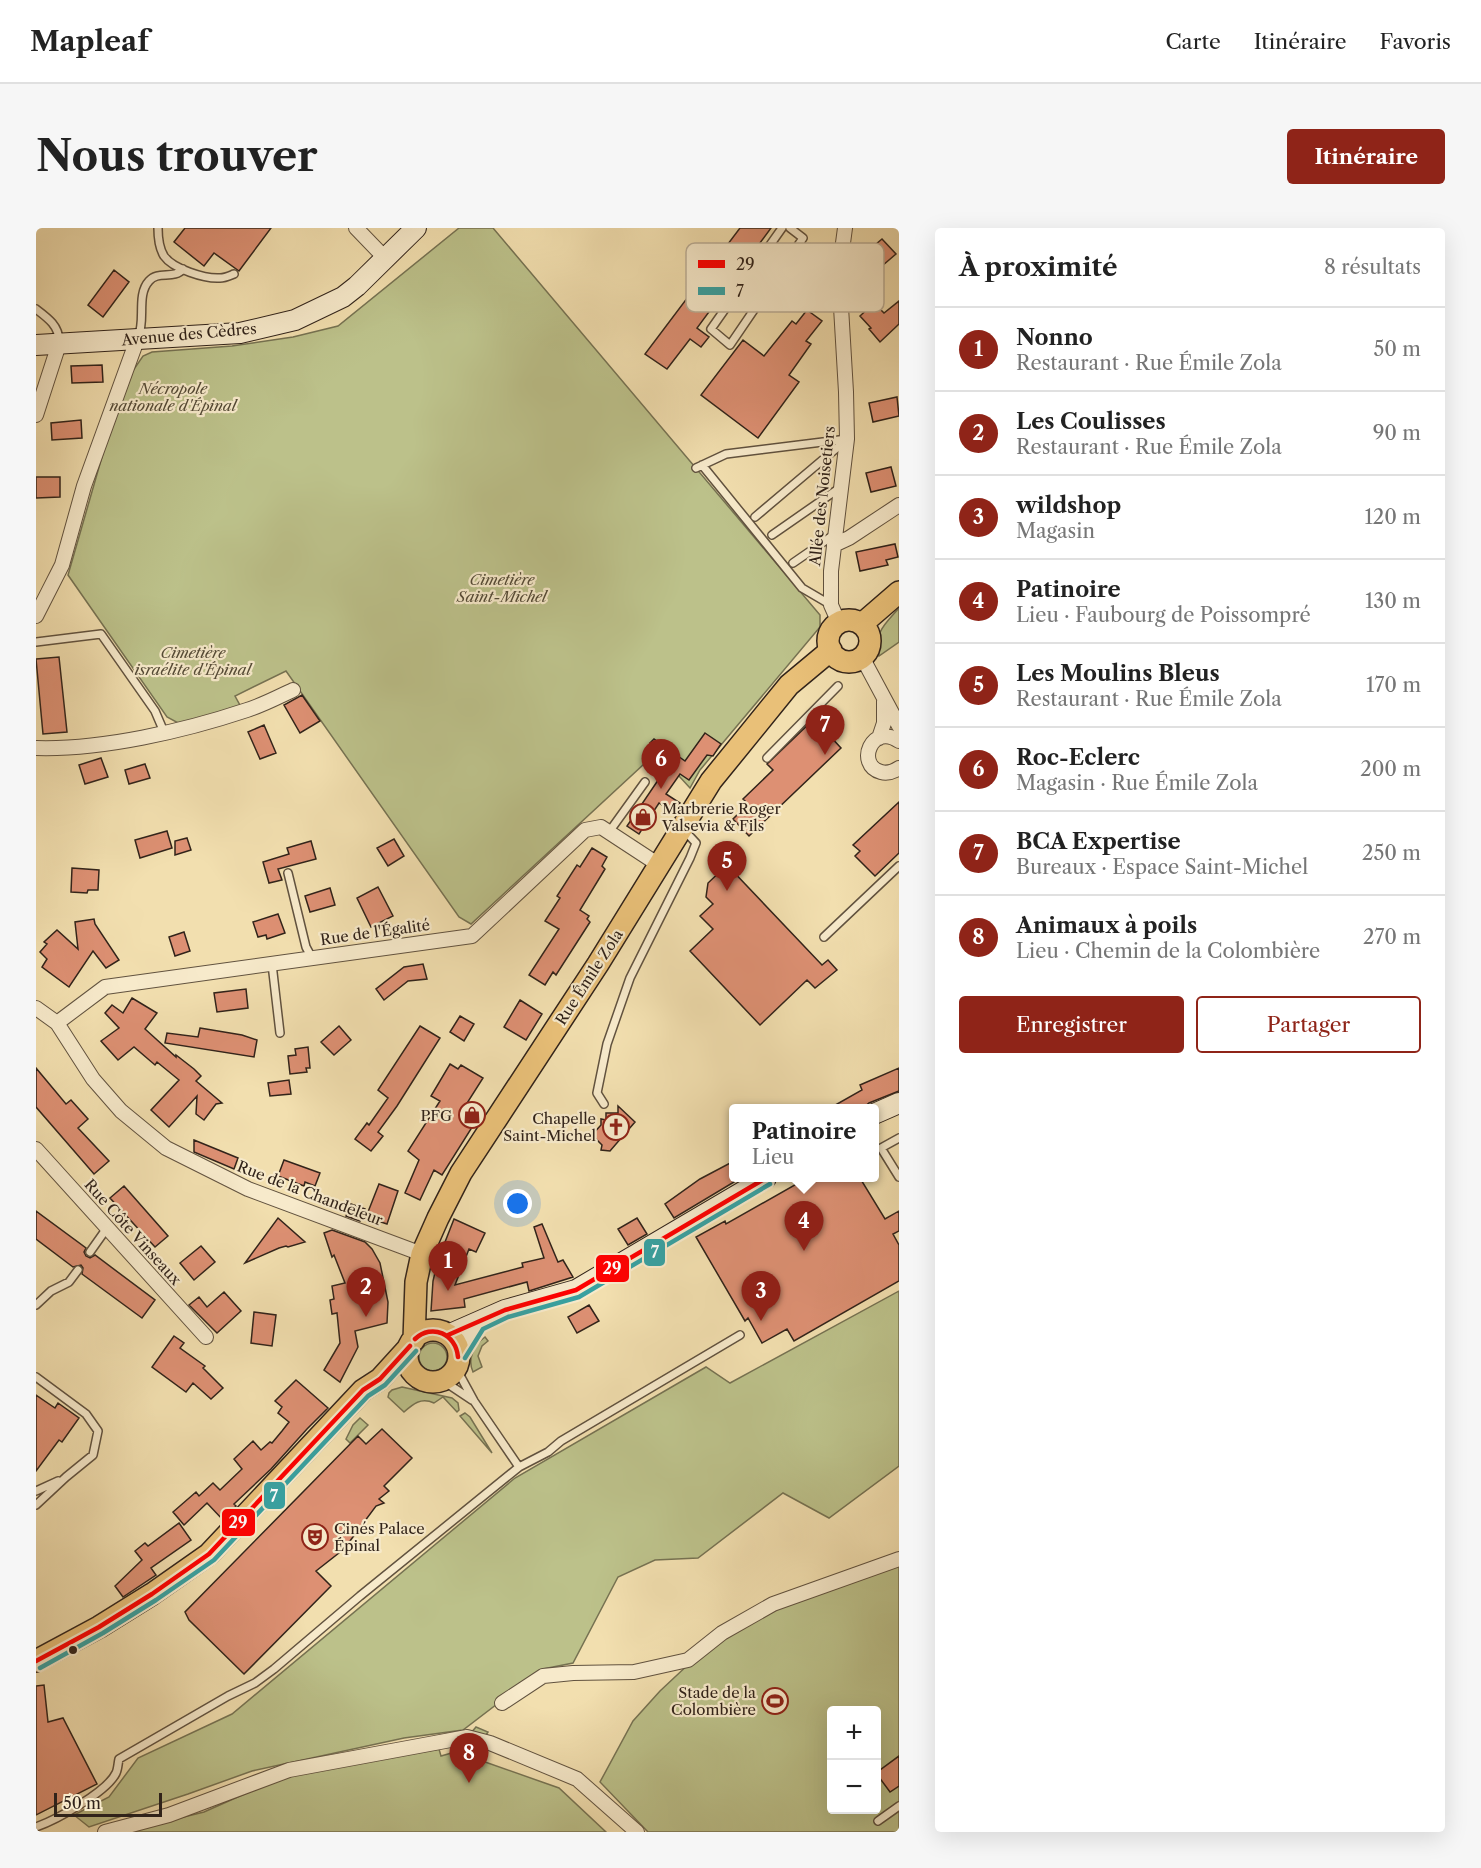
<!DOCTYPE html>
<html lang="fr">
<meta charset="utf-8">
<style>
:root{--surface:#fff;--page:#f6f6f6;--text:#222;--muted:#767676;--line:#e0e0e0;--accent:#8f2418}
body{margin:0;font-family:"Libre Caslon Text",serif;background:var(--page);color:var(--text)}
.controls{position:absolute;right:18px;bottom:18px;display:grid;overflow:hidden;border-radius:6px;box-shadow:0 6px 24px #0002}
.controls button{width:54px;height:54px;display:grid;place-items:center;padding:0;border:0;border-bottom:2px solid var(--line);background:var(--surface);color:var(--text);font:30px sans-serif}
.scale{position:absolute;left:18px;bottom:15px;width:108px;box-sizing:border-box;padding-left:6px;border:3px solid #31231a;border-top:0;font-size:16px;line-height:21px;white-space:nowrap;color:#31231a;-webkit-text-stroke:4px #f7eacb;paint-order:stroke}
.you{position:absolute;left:482px;top:976px;width:21px;height:21px;margin:-15px;border:4px solid #fff;border-radius:50%;background:#1a73e8;box-shadow:0 0 0 9px #1a73e833}
.badge{display:grid;place-items:center;width:39px;height:39px;border-radius:50%;background:var(--accent);color:#fff;font-size:20px;font-weight:700}
.pin{position:absolute;translate:-50% -50px;filter:drop-shadow(0 2px 3px #0008)}
.pin::after{content:'';position:absolute;top:32px;width:21px;height:18px;background:inherit;clip-path:polygon(0 0,100% 0,50% 100%)}
.popup{position:absolute;left:693px;top:876px;width:150px;height:78px;box-sizing:border-box;display:grid;place-content:center;border-radius:6px;background:var(--surface);filter:drop-shadow(0 2px 4px #0005);font-size:20px;white-space:nowrap;color:var(--muted)}
.popup b{font-size:22px;color:var(--text)}
.popup::after{content:'';position:absolute;left:50%;top:100%;margin-left:-12px;border:12px solid transparent;border-top-color:var(--surface)}
.list{margin:0;padding:0;list-style:none}
h2{display:flex;justify-content:space-between;align-items:center;height:78px;margin:0;padding:0 24px;font-size:26px}
h2 small{font-size:20px;font-weight:400;color:var(--muted)}
.list li{display:grid;grid-template-columns:39px 1fr auto;gap:18px;align-items:center;box-sizing:border-box;height:84px;padding:0 24px;border-top:2px solid var(--line)}
.list b{display:block;font-size:22px;white-space:nowrap}
.list p{margin:0;font-size:20px;white-space:nowrap;color:var(--muted)}
.list em{font-size:20px;font-style:normal;color:var(--muted)}
.actions{display:flex;gap:12px;padding:18px 24px}
.actions a{flex:1;padding:14px 0;border:2px solid var(--accent);border-radius:6px;text-align:center;font-size:21px;color:var(--accent)}
.actions .main{background:var(--accent);color:#fff}
.map{position:relative;flex:none;width:863px;height:1604px;overflow:hidden;border-radius:6px}
header{display:flex;align-items:center;gap:36px;box-sizing:border-box;height:84px;padding:0 30px;background:var(--surface);border-bottom:2px solid var(--line)}
header strong{font-size:28px}
nav{display:flex;gap:33px;margin-inline-start:auto;font-size:21px}
.intro{display:flex;align-items:center;justify-content:space-between;box-sizing:border-box;height:144px;padding:0 36px}
h1{margin:0;font-size:42px}
.button{padding:15px 27px;border-radius:6px;background:var(--accent);color:#fff;font-size:21px;font-weight:700}
main{display:flex;gap:36px;padding:0 36px}
aside{flex:1;background:var(--surface);border-radius:6px;box-shadow:0 6px 24px #0002}
.map>svg:first-child{display:block}
</style>
<header>
<strong>Mapleaf</strong>
<nav><a>Carte</a><a>Itinéraire</a><a>Favoris</a></nav>
</header>
<div class="intro"><h1>Nous trouver</h1><a class="button">Itinéraire</a></div>
<main>
<div class="map">
<svg width="863" height="1604" viewBox="0 0 863 1604">
<rect width="100%" height="100%" fill="#f2dfaf"/>
<filter id="stains"><feTurbulence type="fractalNoise" baseFrequency=".00333" numOctaves="4"/><feColorMatrix values="0 0 0 0 .2 0 0 0 0 .09 0 0 0 0 .02 0 0 0 .5 -.17"/></filter>
<radialGradient id="worn" r=".72"><stop offset=".6" stop-color="#630" stop-opacity="0"/><stop offset="1" stop-color="#630" stop-opacity=".3"/></radialGradient>
<path fill="#bcc18a" stroke="#767252" stroke-width="1.5" fill-rule="evenodd" d="M423,0H457L784,387V399L664,542L654,560L621,524L435,696L423,689L250,443L199,468L205,479L144,496L131,489L32,347L72,208L96,144L107,128L116,124L196,118L257,109L302,98Z
M863,380V414L843,428C838,404 848,397 863,380Z
M863,1063V1238L793,1290L747,1265L662,1330L619,1332L582,1349L537,1435L507,1441L427,1502L368,1510L216,1543L152,1566L53,1599L38,1587L73,1569L102,1530L196,1486L479,1250L670,1139L694,1155Z
M449,1109L452,1113L446,1118L442,1128L446,1139L437,1144C431,1131 438,1117 449,1109Z
M383 1129a14 14 0 1 1 28 0a14 14 0 1 1-28 0Z
M366,1159L416,1170L422,1175L423,1182L421,1184L407,1169L398,1175C385,1169 377,1176 368,1184L352,1169L353,1165L356,1162Z
M429,1185L434,1189L456,1225L424,1188Z
M324,1190L332,1197L314,1215L310,1211L317,1197Z
M863,1335V1604H612L564,1554L597,1493L624,1463L672,1418L748,1376ZM796,1482H840V1582H796Z
M440,1499L452,1504L435,1529L523,1560L570,1604H87L168,1584L251,1547L403,1521L405,1528L419,1524Z"/>
<path fill="#dd9073" stroke="#31231a" stroke-width="1.5" d="M149,0H235L203,43L178,25L168,38L138,14Z
M704,0H735L661,100L673,109L665,119L654,111L631,141L609,126Z
M846,11L860,26L846,38L833,22Z
M773,41L788,51L773,71L758,60Z
M78,42L93,54L67,89L52,77Z
M863,73V96L844,114L833,101L835,100L824,88L838,75L848,85Z
M771,82L786,93L770,113L775,116L753,147L763,154L722,210L665,167L707,112L728,128L756,93L760,96Z
M66,137L67,154L36,155L35,138Z
M861,169L863,188L837,194L833,175Z
M45,192L46,210L16,212L15,195Z
M855,239L860,258L835,264L830,245Z
M0,249H24V269L0,270Z
M859,316L862,329L850,332L852,337L824,343L820,324Z
M23,429L31,504L7,506L0,431Z
M266,467L284,493L264,505L248,477Z
M778,491L805,520L713,608L697,591L706,582L703,579L709,573L707,571L737,542L731,536Z
M228,497L240,525L224,531L212,504Z
M669,505L685,516L677,528L671,527L653,552L644,546L630,566L644,575L638,585L623,575L603,606L591,598L633,536L614,515L618,511L649,533Z
M65,530L72,549L49,556L43,537Z
M109,536L114,550L93,556L89,542Z
M863,574V625L839,648L819,628L824,623L817,617Z
M131,603L136,620L104,630L99,612Z
M151,610L155,622L139,627V613Z
M358,611L368,628L352,638L341,620Z
M275,613L280,631L242,641L246,652L233,655L227,634L253,626L251,620Z
M556,620L571,629L566,638L569,641L544,682L553,688L551,691L554,694L520,747L517,744L509,757L493,747L523,701L509,693L524,670L521,668L541,637L544,639Z
M691,637L786,737L792,732L801,742L779,760L771,752L724,797L654,723L677,701L664,688L677,676L670,669L672,655Z
M36,640L63,642L62,662H52L51,665L35,664Z
M342,659L357,688L335,699L321,670Z
M294,660L299,677L274,684L269,668Z
M242,686L249,705L231,711L230,707L222,709L217,694Z
M58,691L59,696L83,732L70,740L57,723L33,759L6,739L11,731L4,724L11,716L8,714L21,702L42,721L39,694Z
M148,704L154,723L139,728L133,709Z
M387,736L391,751L372,753L348,772L340,761L368,739Z
M210,761L212,780L181,784L178,765Z
M96,770L121,785L109,801L140,829V827L158,841L165,848L160,853L186,875L180,876L168,892L160,886L161,868L133,899L115,882L143,852L121,834L119,837L98,819L82,832L65,813L83,800L69,785L76,777L87,785Z
M484,772L506,786L490,812L468,799Z
M424,788L438,796L428,813L414,804Z
M303,798L315,812L298,827L285,814Z
M384,798L404,810L361,878L342,904L347,908L335,923L319,911L331,895L333,897L352,870L342,862Z
M164,800L206,807L221,812L218,829L129,815L131,805L162,809Z
M272,819L274,840H270L271,844L254,846L252,828L260,827L259,821Z
M414,836L422,841L425,837L447,850L426,883L440,893L406,947L398,942L384,972L369,965L383,932L372,923L404,873L395,868Z
M0,840L30,876L35,872L52,891L42,900L73,933L58,946L0,879Z
M863,840V863L833,875L827,880H794L826,862L824,857Z
M253,852L255,866L234,868L232,855Z
M582,878L599,894L574,923L565,922L566,917L556,907L565,897V891L570,892V885H582Z
M158,912L202,930L198,941L158,924Z
M248,932L284,945L279,958L269,954L268,958L242,948Z
M698,933V954L638,990L629,976L664,951Z
M771,950H824L849,991L863,983V1003L857,1006L863,1017V1053L758,1113L751,1101L726,1115L712,1090L709,1093L660,1009L689,993L690,996Z
M343,956L362,963L351,996L330,989Z
M88,958L132,1008L119,1019L74,970Z
M315,976L329,981L324,993L310,988Z
M0,983L50,1020L48,1024L50,1028L54,1030L59,1027L119,1072L106,1090L46,1046L47,1040L45,1037L37,1039L0,1011Z
M242,990L269,1014L252,1019L250,1018L243,1020L209,1035Z
M601,990L611,1006L592,1017L582,1001Z
M418,991L449,1005L440,1024L433,1021L419,1057L487,1039L486,1035L508,1030L498,999L506,996L522,1034L527,1032L537,1049L493,1063L491,1054L428,1071L429,1079L395,1083L397,1053L402,1032Z
M296,1002L329,1014L336,1021L344,1035L352,1074L351,1095L319,1103L322,1119L304,1154L288,1142L304,1115L301,1085L296,1086L294,1072L298,1071L296,1058L309,1055L298,1027L296,1029L288,1005Z
M165,1018L179,1034L158,1052L144,1035Z
M188,1064L205,1083L181,1105L153,1077L163,1069L171,1079Z
M553,1077L563,1093L541,1105L532,1089Z
M218,1084L240,1087L236,1118L215,1115Z
M138,1108L148,1115L144,1120L169,1138L167,1140L187,1160L175,1171L157,1155L150,1164L116,1139Z
M260,1152L292,1180L271,1201L235,1241L198,1276L200,1278L187,1292L171,1275L148,1297L137,1284L160,1264L163,1268L177,1255L184,1262L206,1241L198,1231L217,1213L225,1222L234,1214L236,1215L246,1203L253,1194L242,1185L246,1179L239,1173Z
M0,1167L19,1180L22,1175L43,1190L26,1214L23,1212L0,1243Z
M346,1201L376,1230L348,1258L353,1263L343,1271L348,1275L340,1278L308,1321L280,1343L295,1358L208,1446L153,1392L149,1384L322,1208L330,1216Z
M143,1295L155,1312L115,1340L120,1347L87,1369L79,1358L106,1332L99,1323L109,1315L112,1318Z
M8,1457L12,1494L27,1490L61,1556L0,1587V1458Z
M863,1528V1558L854,1564L840,1545Z"/>
<g fill="none" stroke-linecap="round" stroke-linejoin="round">
<defs>
<path id="lane" d="M122,0C122,9 123,20 128,28C137,41 169,51 184,50C189,50 193,48 198,46
M746,0L675,101L694,117L767,10L754,0
M0,81C12,90 23,98 23,113
M102,109C110,93 100,67 113,53C122,42 138,52 147,41
M666,237L766,360L795,377
M660,240L690,226L811,211
M719,289L809,213
M736,307L805,259
M757,335L799,306
M0,414L65,406L119,483L128,504
M731,530L802,458
M573,604L609,554
M252,645L270,719L276,730
M788,709L863,638
M236,736L244,805
M568,876L561,865L571,816L594,750L654,630L660,615L648,602
M863,910L845,920L863,949
M54,1024L71,1000
M0,1077L15,1063L33,1054L42,1042
M420,1140L438,1173L483,1239
M0,1149L50,1186L62,1203L57,1227L30,1249L0,1277
M406,1152L436,1172
M0,1263L22,1253
M842,1593L863,1578
M0,1599C20,1592 71,1564 80,1545C82,1541 82,1535 83,1531L192,1468L219,1455L238,1441L324,1368L483,1239L512,1224L525,1213L704,1107"/>
<path id="street" d="M320,0L350,31
M0,187L23,116
M798,317L813,310L863,277
M0,388L26,337L48,258L101,112
M803,395L795,377V343L811,211L810,164L803,45L809,0
M826,429L863,498
M843,510L848,495V473
M863,513C836,494 819,537 845,544C852,546 857,544 863,540
M0,520C66,522 148,503 211,482C227,477 242,469 257,462
M0,780L21,795L57,851L85,883L130,920L212,961L386,1026
M21,795L69,759L436,708L549,602L565,599L623,637
M0,921L170,1109
M466,1475L507,1448L537,1445L598,1444L652,1432L686,1405L737,1376L863,1331
M69,1604L133,1587L253,1542L431,1509L454,1515L541,1551L601,1604"/>
<path id="secondary" d="M0,117L204,105L259,92L307,69L321,58L380,0
M838,886L863,875
M412,1107L469,1082L540,1062L730,950
M423,1126L442,1095"/>
<path id="primary" d="M792 413a21 21 0 1 1 42 0a21 21 0 1 1-42 0Z
M826,396L863,364
M371 1128a26 26 0 1 1 52 0a26 26 0 1 1-52 0Z
M378,1112L380,1054L386,1026L402,990L425,945L562,736L675,553L753,457L795,422
M0,1433L63,1399L116,1366L173,1326L327,1162L344,1151L374,1118"/>
</defs>
<use href="#lane" stroke="#61523f" stroke-width="10"/>
<use href="#street" stroke="#61523f" stroke-width="16"/>
<use href="#secondary" stroke="#31231a" stroke-width="22"/>
<use href="#primary" stroke="#31231a" stroke-width="24"/>
<use href="#lane" stroke="#f7eacb" stroke-width="7"/>
<use href="#street" stroke="#f7eacb" stroke-width="14"/>
<use href="#secondary" stroke="#f7eacb" stroke-width="20"/>
<use href="#primary" stroke="#e9c078" stroke-width="21"/>
<defs>
<path id="bus-1" d="M412,1107L469,1082L540,1062L730,950
M379,1111C396,1095 420,1106 422,1129
M0,1433L63,1399L116,1366L173,1326L327,1162L344,1151L374,1118"/>
<path id="bus-2" d="M429,1130L447,1101L472,1089L543,1069L734,956
M4,1440L67,1405L120,1372L178,1332L332,1168L349,1157L380,1123"/>
</defs>
<use href="#bus-1" stroke="#f7eacb" stroke-width="9"/>
<use href="#bus-2" stroke="#f7eacb" stroke-width="9"/>
<use href="#bus-1" stroke="#f00" stroke-width="4.5"/>
<use href="#bus-2" stroke="#38a1a1" stroke-width="4.5"/>
</g>
<defs>
<symbol id="shop-ring" viewBox="-11 -11 22 22"><circle r="9.5" fill="#f7eacb" stroke="#8f2418" stroke-width="1.5"/><path d="M-5-2.5h2.3a2.7 3.5 0 0 1 5.4 0H5L5.5 6h-11ZM-1.5-2.5h3a1.5 2.3 0 0 0-3 0Z" fill="#8f2418"/></symbol>
<symbol id="church-ring" viewBox="-11 -11 22 22"><circle r="9.5" fill="#f7eacb" stroke="#8f2418" stroke-width="1.5"/><path d="M-1.2-6h2.4v3.5h3.3v2.4h-3.3V6h-2.4V-.1h-3.3v-2.4h3.3Z" fill="#8f2418"/></symbol>
<symbol id="theatre-ring" viewBox="-11 -11 22 22"><circle r="9.5" fill="#f7eacb" stroke="#8f2418" stroke-width="1.5"/><path d="M-5-5.5Q0-4 5-5.5V0Q5 5 0 6Q-5 5-5 0ZM-3.3-2.5H-1v1.5H-3.3ZM1-2.5H3.3v1.5H1ZM-2.8 1Q0 5.5 2.8 1Z" fill="#8f2418"/></symbol>
<symbol id="stadium-ring" viewBox="-11 -11 22 22"><circle r="9.5" fill="#f7eacb" stroke="#8f2418" stroke-width="1.5"/><path d="M0-5a6.5 5 0 1 0 0 10a6.5 5 0 1 0 0-10ZM-3.5-1.8h7v3.6h-7Z" fill="#8f2418"/></symbol>
</defs>
<g fill-rule="evenodd">
<use href="#shop-ring" x="592" y="574" width="30" height="30"/>
<use href="#shop-ring" x="421" y="872" width="30" height="30"/>
<use href="#church-ring" x="565" y="884" width="30" height="30"/>
<use href="#theatre-ring" x="264" y="1294" width="30" height="30"/>
<use href="#stadium-ring" x="724" y="1458" width="30" height="30"/>
</g>
<circle fill="#31231a" stroke="#f7eacb" stroke-width="2" cx="37" cy="1422" r="5"/>
<g text-anchor="middle" dominant-baseline="central" stroke-width="4.5" stroke-linejoin="round" paint-order="stroke">
<g font-size="15" fill="#31231a" stroke="#f7eacb">
<text transform="translate(153 106) rotate(-5)">Avenue des Cèdres</text>
<text transform="translate(786 268) rotate(-84)">Allée des Noisetiers</text>
<text transform="translate(339 704) rotate(-8)">Rue de l'Égalité</text>
<text transform="translate(553 749) rotate(-57)">Rue Émile Zola</text>
<text transform="translate(274 965) rotate(21)">Rue de la Chandeleur</text>
<text transform="translate(97 1004) rotate(48)">Rue Côte Vinseaux</text>
</g>
<g font-size="15" font-style="italic" fill="#544a36" stroke="#f7eacb">
<text x="137" y="160">Nécropole<tspan x="137" dy="17">nationale d'Épinal</tspan></text>
<text x="466" y="351">Cimetière<tspan x="466" dy="17">Saint-Michel</tspan></text>
<text x="157" y="424">Cimetière<tspan x="157" dy="17">israélite d'Épinal</tspan></text>
</g>
<g font-size="15" fill="#31231a" stroke="#f7eacb" text-anchor="end">
<text x="626" y="580" text-anchor="start">Marbrerie Roger<tspan x="626" dy="17">Valsevia &amp; Fils</tspan></text>
<text x="416" y="887">PFG</text>
<text x="560" y="890">Chapelle<tspan x="560" dy="17">Saint-Michel</tspan></text>
<text x="298" y="1300" text-anchor="start">Cinés Palace<tspan x="298" dy="17">Épinal</tspan></text>
<text x="720" y="1464">Stade de la<tspan x="720" dy="17">Colombière</tspan></text>
</g>
</g>
<rect x="650" y="15" width="198" height="69" rx="9" fill="#f7eacb" stroke="#bcae96" stroke-width="1.5"/>
<rect x="662" y="32" width="27" height="8" fill="#f00"/>
<rect x="662" y="59" width="27" height="8" fill="#38a1a1"/>
<g font-size="16" fill="#31231a">
<text x="700" y="42">29</text>
<text x="700" y="69">7</text>
</g>
<g stroke="#f7eacb" stroke-width="2">
<rect x="607" y="1010" width="23" height="29" rx="6" fill="#38a1a1"/>
<rect x="559" y="1026" width="35" height="29" rx="6" fill="#f00"/>
<rect x="227" y="1253" width="23" height="29" rx="6" fill="#38a1a1"/>
<rect x="185" y="1280" width="35" height="29" rx="6" fill="#f00"/>
</g>
<g font-size="16" text-anchor="middle" font-weight="bold" fill="#fff">
<text x="619" y="1030">7</text>
<text x="576" y="1046">29</text>
<text x="238" y="1274">7</text>
<text x="202" y="1300">29</text>
</g>
<rect width="100%" height="100%" filter="url(#stains)"/>
<rect width="100%" height="100%" fill="url(#worn)"/>
</svg>
<div class="controls">
<button>+</button>
<button>−</button>
</div>
<div class="scale">50 m</div>
<div class="you"></div>
<div class="pin badge" style="left:412px;top:1063px">1</div>
<div class="pin badge" style="left:330px;top:1089px">2</div>
<div class="pin badge" style="left:725px;top:1093px">3</div>
<div class="pin badge" style="left:768px;top:1023px">4</div>
<div class="popup"><b>Patinoire</b>Lieu</div>
<div class="pin badge" style="left:691px;top:663px">5</div>
<div class="pin badge" style="left:625px;top:561px">6</div>
<div class="pin badge" style="left:789px;top:527px">7</div>
<div class="pin badge" style="left:433px;top:1555px">8</div>
</div>
<aside>
<h2>À proximité<small>8 résultats</small></h2>
<ul class="list">
<li><span class="badge">1</span><div><b>Nonno</b><p>Restaurant · Rue Émile Zola</p></div><em>50 m</em></li>
<li><span class="badge">2</span><div><b>Les Coulisses</b><p>Restaurant · Rue Émile Zola</p></div><em>90 m</em></li>
<li><span class="badge">3</span><div><b>wildshop</b><p>Magasin</p></div><em>120 m</em></li>
<li><span class="badge">4</span><div><b>Patinoire</b><p>Lieu · Faubourg de Poissompré</p></div><em>130 m</em></li>
<li><span class="badge">5</span><div><b>Les Moulins Bleus</b><p>Restaurant · Rue Émile Zola</p></div><em>170 m</em></li>
<li><span class="badge">6</span><div><b>Roc-Eclerc</b><p>Magasin · Rue Émile Zola</p></div><em>200 m</em></li>
<li><span class="badge">7</span><div><b>BCA Expertise</b><p>Bureaux · Espace Saint-Michel</p></div><em>250 m</em></li>
<li><span class="badge">8</span><div><b>Animaux à poils</b><p>Lieu · Chemin de la Colombière</p></div><em>270 m</em></li>
</ul>
<div class="actions"><a class="main">Enregistrer</a><a>Partager</a></div>
</aside>
</main>
